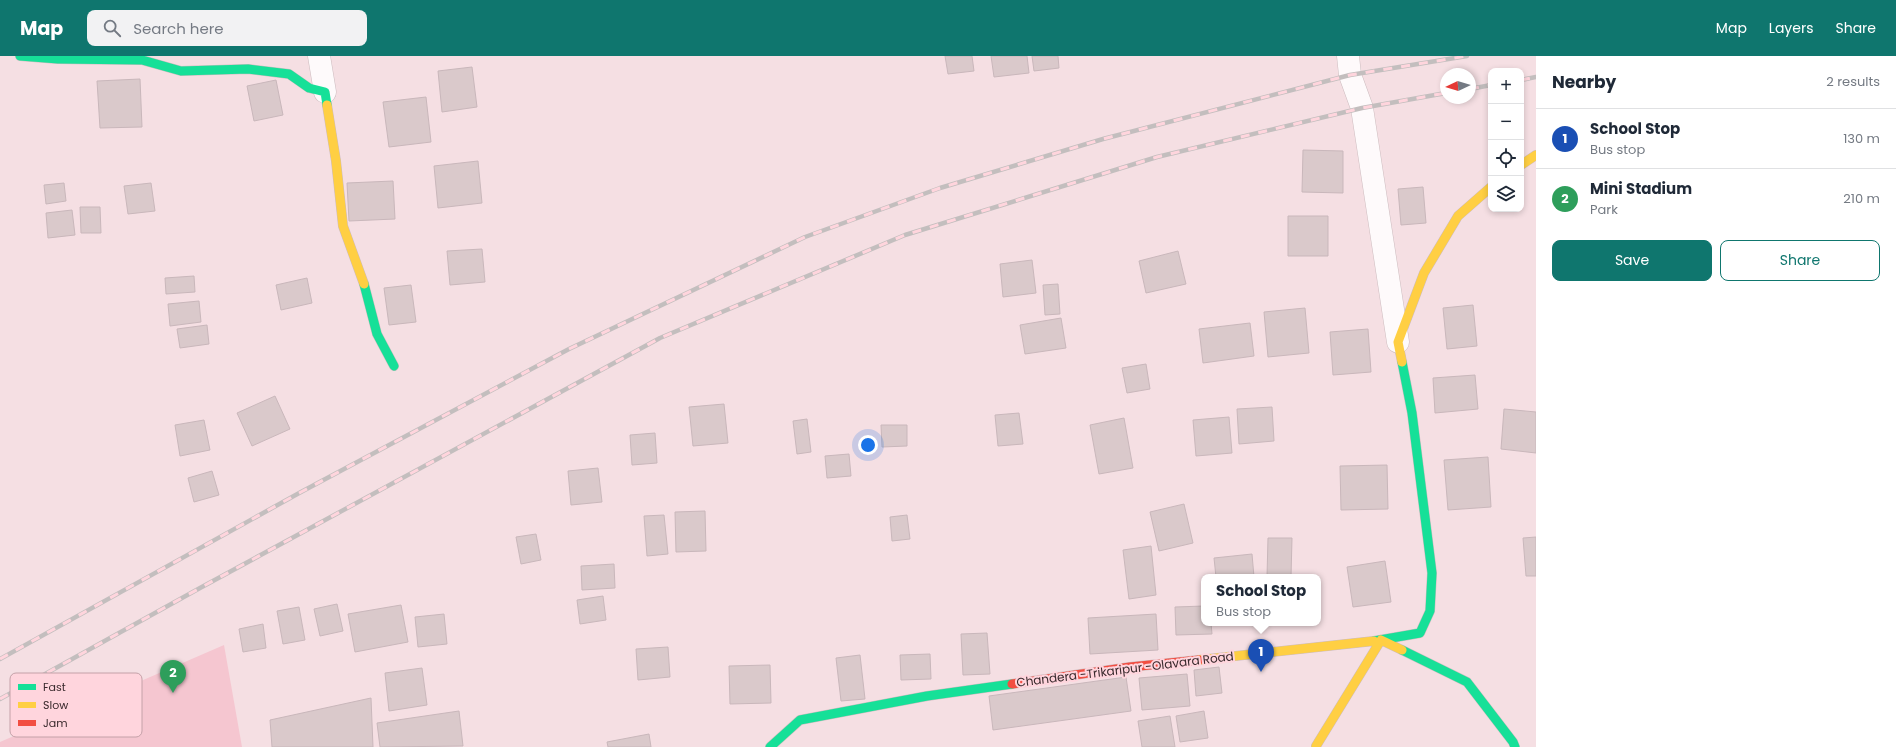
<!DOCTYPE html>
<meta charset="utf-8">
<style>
:root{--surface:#fff;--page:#f2f2f3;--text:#1f2937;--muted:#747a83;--line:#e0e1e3;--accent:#0f766e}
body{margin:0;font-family:Poppins,sans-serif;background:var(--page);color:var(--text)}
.controls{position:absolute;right:12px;top:12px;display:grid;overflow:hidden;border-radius:8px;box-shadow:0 2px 6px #0003}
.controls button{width:36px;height:36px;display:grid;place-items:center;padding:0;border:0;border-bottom:1px solid var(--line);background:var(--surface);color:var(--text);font:20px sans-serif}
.compass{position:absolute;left:1440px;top:12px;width:36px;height:36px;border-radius:50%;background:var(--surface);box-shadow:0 2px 6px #0003;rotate:266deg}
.you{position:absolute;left:868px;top:389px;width:14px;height:14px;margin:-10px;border:3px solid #fff;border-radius:50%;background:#1a73e8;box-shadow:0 0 0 6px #1a73e833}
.badge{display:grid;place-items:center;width:26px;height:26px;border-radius:50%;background:var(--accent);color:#fff;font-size:13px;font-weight:700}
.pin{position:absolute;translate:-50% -33px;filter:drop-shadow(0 1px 2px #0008)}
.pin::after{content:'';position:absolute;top:21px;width:14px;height:12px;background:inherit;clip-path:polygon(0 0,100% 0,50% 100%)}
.popup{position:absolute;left:1201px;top:518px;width:120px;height:52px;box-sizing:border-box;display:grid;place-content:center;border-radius:8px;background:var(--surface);filter:drop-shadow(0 1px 3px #0005);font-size:13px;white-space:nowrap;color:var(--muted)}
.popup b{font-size:15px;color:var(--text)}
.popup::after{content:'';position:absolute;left:50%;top:100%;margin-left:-8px;border:8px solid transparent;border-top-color:var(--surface)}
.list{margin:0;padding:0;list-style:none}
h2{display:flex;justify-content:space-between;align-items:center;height:52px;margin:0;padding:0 16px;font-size:17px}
h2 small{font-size:13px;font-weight:400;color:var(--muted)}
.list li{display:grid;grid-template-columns:26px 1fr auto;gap:12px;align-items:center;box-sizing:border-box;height:60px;padding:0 16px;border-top:1px solid var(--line)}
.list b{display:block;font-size:15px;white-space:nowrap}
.list p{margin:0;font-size:13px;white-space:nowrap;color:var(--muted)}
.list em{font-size:13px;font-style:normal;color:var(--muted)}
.actions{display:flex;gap:8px;padding:12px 16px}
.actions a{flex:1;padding:9px 0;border:1px solid var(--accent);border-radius:8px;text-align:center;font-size:14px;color:var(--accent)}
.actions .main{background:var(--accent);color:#fff}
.icon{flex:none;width:22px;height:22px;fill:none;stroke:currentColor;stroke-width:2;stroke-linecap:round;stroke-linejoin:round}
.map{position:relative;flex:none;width:1536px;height:691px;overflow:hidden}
header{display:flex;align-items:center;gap:24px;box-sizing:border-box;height:56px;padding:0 20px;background:var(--accent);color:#fff}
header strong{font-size:19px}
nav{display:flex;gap:22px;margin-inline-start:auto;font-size:14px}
.search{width:280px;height:36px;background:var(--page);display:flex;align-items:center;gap:10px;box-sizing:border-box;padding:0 14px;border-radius:8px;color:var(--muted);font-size:15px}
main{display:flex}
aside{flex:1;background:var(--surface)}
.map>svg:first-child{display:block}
</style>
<header>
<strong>Map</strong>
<div class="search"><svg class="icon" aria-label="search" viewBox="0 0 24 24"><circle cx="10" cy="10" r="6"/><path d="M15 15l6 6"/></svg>Search here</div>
<nav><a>Map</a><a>Layers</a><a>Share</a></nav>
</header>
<main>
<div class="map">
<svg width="1536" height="691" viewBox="0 0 1536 691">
<rect width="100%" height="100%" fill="#f5dfe3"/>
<path fill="#f5c6d0" d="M224,589L242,691H0V686Z"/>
<path fill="#dac9cb" stroke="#c9b7bb" d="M945,0H972L974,15L948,18Z
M991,0H1027L1029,17L994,21Z
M1032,0H1058L1059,12L1034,15Z
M472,11L477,51L442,56L438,15Z
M140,23L142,71L100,72L97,25Z
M276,24L283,59L254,65L247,30Z
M426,41L431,86L389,91L383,46Z
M1303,94L1343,95V137L1302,136Z
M478,105L482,147L438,152L434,110Z
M393,125L395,163L349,165L347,127Z
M64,127L66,145L46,148L44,129Z
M151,127L155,155L128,158L124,130Z
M1423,131L1426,167L1401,169L1398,133Z
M80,151H100L101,177H81Z
M72,154L75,179L48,182L46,157Z
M1288,160H1328V200H1288Z
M482,193L485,226L450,229L447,195Z
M1178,195L1186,228L1146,237L1139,205Z
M1032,204L1036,237L1003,241L1000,208Z
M194,220L195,236L166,238L165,222Z
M307,222L312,247L281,254L276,229Z
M1058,228L1060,258L1045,259L1043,229Z
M411,229L416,266L389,269L384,232Z
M199,245L201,266L170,270L168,248Z
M1473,249L1477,290L1447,293L1443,252Z
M1305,252L1309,297L1268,301L1264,256Z
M1061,262L1066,292L1025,298L1020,269Z
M1250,267L1254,300L1203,307L1199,273Z
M207,269L209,288L180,292L177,273Z
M1368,273L1371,316L1333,319L1330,276Z
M1146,308L1150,333L1127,337L1122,312Z
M1475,319L1478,353L1435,357L1433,322Z
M275,340L290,373L252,390L237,357Z
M724,348L728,387L693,390L689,351Z
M1272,351L1274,385L1239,388L1237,353Z
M1504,353L1536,356V397L1501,393Z
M1019,357L1023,388L998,390L995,359Z
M1229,361L1232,397L1196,400L1193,364Z
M1124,362L1133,412L1099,418L1090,369Z
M807,363L811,396L797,398L793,365Z
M204,364L210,394L180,400L175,369Z
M881,369H907V390L882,391Z
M655,377L657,407L632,409L630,379Z
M849,398L851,420L827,422L825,400Z
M1488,401L1491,451L1448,454L1444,404Z
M1387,409L1388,453L1341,454L1340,410Z
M598,412L602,446L571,449L568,415Z
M212,415L219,439L194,446L188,422Z
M1184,448L1193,487L1159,495L1150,456Z
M705,455L706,495L676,496L675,456Z
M664,459L668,498L647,500L644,460Z
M907,459L910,483L892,485L890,461Z
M536,478L541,504L521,508L516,481Z
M1536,481V520H1526L1523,482Z
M1268,482H1292L1291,521H1267Z
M1151,490L1156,539L1129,543L1123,494Z
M1252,498L1254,521H1216L1214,502Z
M1385,505L1391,546L1353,551L1347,511Z
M614,508L615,532L582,534L581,510Z
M603,540L606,564L580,568L577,544Z
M337,548L343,575L320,580L314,553Z
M401,549L408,586L355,596L348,558Z
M1204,550V567H1211L1212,578L1176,579L1175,551Z
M299,551L305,584L283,588L277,555Z
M444,558L447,588L418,591L415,561Z
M1156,558L1158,594L1090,598L1088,562Z
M263,568L266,592L243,596L239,573Z
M987,577L990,618L963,619L961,578Z
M668,591L670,621L638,624L636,593Z
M930,598L931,623L901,624L900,599Z
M860,599L865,643L841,645L836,602Z
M770,609L771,647L730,648L729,610Z
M1219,611L1222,637L1196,640L1194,614Z
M422,612L427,649L389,655L385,617Z
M1187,618L1190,650L1142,654L1139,622Z
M1126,621L1131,655L993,674L989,640Z
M371,642L373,691H272L270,664Z
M459,655L463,690L380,691L377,667Z
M1204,655L1208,682L1180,686L1176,660Z
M1170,660L1175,691H1142L1138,665Z
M649,678L651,691H608L607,686Z"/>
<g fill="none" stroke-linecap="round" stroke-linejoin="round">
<defs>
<path id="street" d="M319,0L325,36
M1348,0L1350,19L1362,52L1398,286"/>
<path id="fast" d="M20,0L58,3L142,4L181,15L248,13L289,18L309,32L325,36L327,49
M364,228L377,278L394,310
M1374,585L1420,577L1430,555L1432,517L1412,357L1402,306
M1402,594L1467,626L1513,686L1515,691
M770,691L800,664L927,640L1012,628"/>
<path id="slow" d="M327,49L336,105L343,170L364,228
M1521,109L1536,99
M1402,306L1398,286L1424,217L1458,160L1491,131
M1199,604L1374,585
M1316,690L1381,584L1402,594"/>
<path id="jam" d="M1012,628L1130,611L1199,604"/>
</defs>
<use href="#street" stroke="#cdbcbf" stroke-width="23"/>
<use href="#fast" stroke="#cdbcbf" stroke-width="10"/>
<use href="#slow" stroke="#cdbcbf" stroke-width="10"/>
<use href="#jam" stroke="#cdbcbf" stroke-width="10"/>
<use href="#street" stroke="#fefafb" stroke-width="22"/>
<use href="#fast" stroke="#16e098" stroke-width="9"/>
<use href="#slow" stroke="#ffcf43" stroke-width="9"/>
<use href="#jam" stroke="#f24e42" stroke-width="9"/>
<defs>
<path id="rail" d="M1521,24L1536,21
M1470,33L1491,29
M0,603L301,436L569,293L805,181L940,132L1103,83L1350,19L1467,0
M0,643L200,532L660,282L905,179L1157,101L1362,52L1446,37"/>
</defs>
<use href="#rail" stroke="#c3bebe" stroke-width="4.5"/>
<use href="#rail" stroke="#ffd5dd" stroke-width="3" stroke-dasharray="9" stroke-linecap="butt"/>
</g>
<g text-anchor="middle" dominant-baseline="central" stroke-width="4" stroke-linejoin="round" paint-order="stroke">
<g font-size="12" fill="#39292c" stroke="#ffd5dd">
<text transform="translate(1125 613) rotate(-7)">Chandera -Trikaripur -Olavara Road</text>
</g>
</g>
<rect x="10" y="617" width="132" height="64" rx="6" fill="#ffd5dd" stroke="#c4a1a8" stroke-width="1"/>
<rect x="18" y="628" width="18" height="6" fill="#16e098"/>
<rect x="18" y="646" width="18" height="6" fill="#ffcf43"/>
<rect x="18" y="664" width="18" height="6" fill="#f24e42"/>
<g font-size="11" fill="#39292c">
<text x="43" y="635">Fast</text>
<text x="43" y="653">Slow</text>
<text x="43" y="671">Jam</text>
</g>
</svg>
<div class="controls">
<button>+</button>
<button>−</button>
<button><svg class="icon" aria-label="locate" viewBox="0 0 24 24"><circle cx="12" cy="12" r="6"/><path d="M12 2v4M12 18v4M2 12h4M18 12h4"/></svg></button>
<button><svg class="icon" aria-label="layers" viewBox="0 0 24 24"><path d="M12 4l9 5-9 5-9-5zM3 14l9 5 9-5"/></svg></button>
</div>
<svg class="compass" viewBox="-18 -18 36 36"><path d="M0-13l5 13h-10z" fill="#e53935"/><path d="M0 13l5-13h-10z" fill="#747a83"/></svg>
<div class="you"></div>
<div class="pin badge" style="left:1261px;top:616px;background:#1a4fb4">1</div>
<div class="popup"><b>School Stop</b>Bus stop</div>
<div class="pin badge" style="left:173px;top:637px;background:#2e9e5b">2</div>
</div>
<aside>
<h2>Nearby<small>2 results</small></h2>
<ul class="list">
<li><span class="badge" style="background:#1a4fb4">1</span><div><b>School Stop</b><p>Bus stop</p></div><em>130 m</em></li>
<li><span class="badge" style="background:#2e9e5b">2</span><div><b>Mini Stadium</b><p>Park</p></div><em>210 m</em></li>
</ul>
<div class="actions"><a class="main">Save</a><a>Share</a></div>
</aside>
</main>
